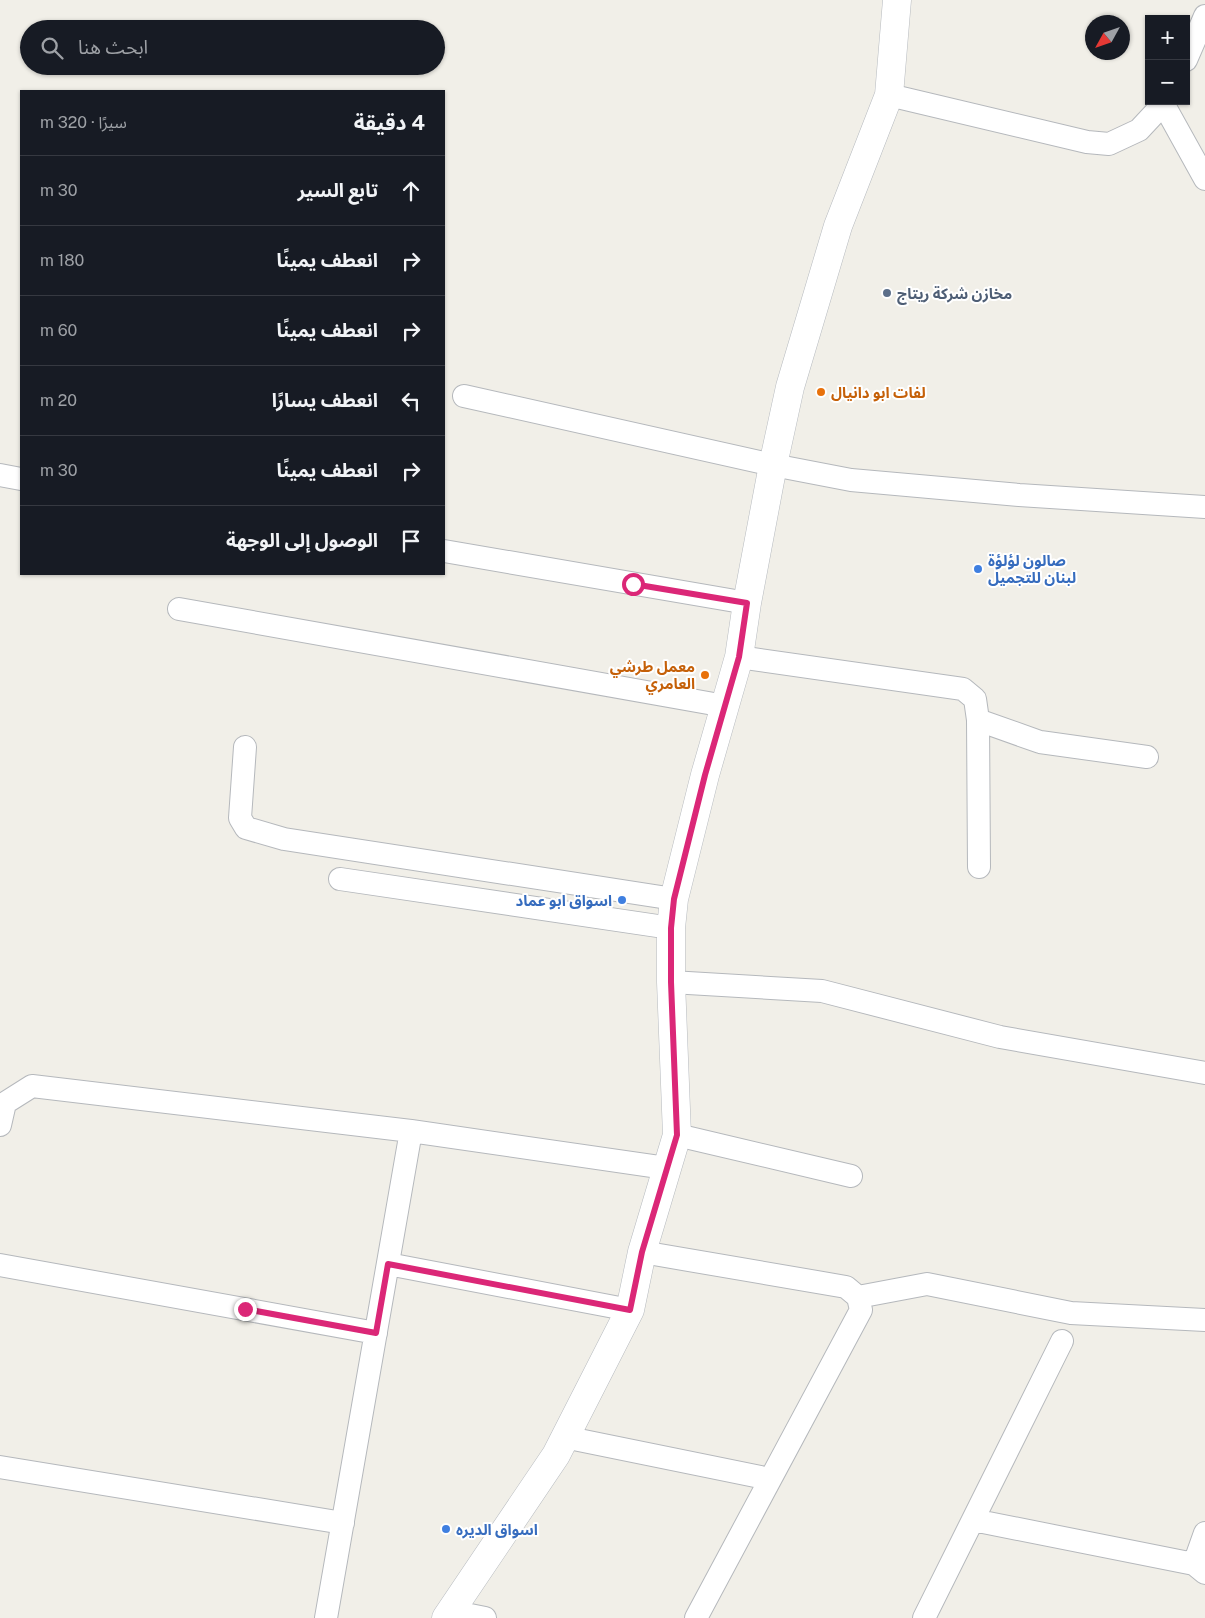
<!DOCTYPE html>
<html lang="ar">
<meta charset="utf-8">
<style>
:root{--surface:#171b24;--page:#20242c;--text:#f1f3f6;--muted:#9ea1a6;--line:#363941}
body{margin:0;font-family:"Public Sans","Noto Sans Arabic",sans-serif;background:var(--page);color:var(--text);direction:rtl}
.controls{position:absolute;right:15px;top:15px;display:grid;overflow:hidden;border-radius:0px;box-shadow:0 1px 4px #0004}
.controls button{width:45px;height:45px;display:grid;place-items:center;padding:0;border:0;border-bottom:1px solid var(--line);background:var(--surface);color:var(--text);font:25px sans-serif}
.compass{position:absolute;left:1085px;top:15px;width:45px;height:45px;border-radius:50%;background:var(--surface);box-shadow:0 1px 4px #0004;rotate:230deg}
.stop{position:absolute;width:15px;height:15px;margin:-11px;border:4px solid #db2777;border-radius:50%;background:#fff}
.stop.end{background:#db2777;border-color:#fff;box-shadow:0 1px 5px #0008}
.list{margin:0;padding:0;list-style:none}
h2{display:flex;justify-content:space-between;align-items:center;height:65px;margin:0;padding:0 20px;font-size:21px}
h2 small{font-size:16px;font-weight:400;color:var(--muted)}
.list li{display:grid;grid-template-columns:32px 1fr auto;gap:15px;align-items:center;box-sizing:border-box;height:70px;padding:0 20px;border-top:1px solid var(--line)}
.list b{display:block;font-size:19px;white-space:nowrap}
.list em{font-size:16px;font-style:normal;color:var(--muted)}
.icon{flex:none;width:28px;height:28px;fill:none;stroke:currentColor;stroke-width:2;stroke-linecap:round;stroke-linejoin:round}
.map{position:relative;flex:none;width:1205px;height:1618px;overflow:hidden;direction:ltr}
.search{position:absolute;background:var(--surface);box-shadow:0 1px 4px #0004;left:20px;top:20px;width:425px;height:55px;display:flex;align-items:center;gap:12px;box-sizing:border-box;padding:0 18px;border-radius:28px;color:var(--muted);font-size:19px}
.panel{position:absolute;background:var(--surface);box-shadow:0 1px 4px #0004;left:20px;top:90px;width:425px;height:485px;border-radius:0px;direction:rtl}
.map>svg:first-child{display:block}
</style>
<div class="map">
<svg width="1205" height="1618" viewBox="0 0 1205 1618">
<rect width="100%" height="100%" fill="#f1efe8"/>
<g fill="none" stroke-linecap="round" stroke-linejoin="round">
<defs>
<path id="street" d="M1186,60L1205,16
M889,95L1087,142L1109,144L1139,130L1166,101
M1164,105L1205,179
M464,396L773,465L851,480L1019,495L1205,507
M0,475L21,479
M444,551L747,603
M179,609L725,706
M739,657L963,689L975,699L978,720L979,867
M978,720L1040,742L1147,757
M245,747L240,818L246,828L284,839L674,899
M340,879L671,928
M671,982L822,991L1000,1037L1205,1073
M0,1125L5,1103L32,1086L411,1131L666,1168
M677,1135L851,1176
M642,1252L846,1287L858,1297L861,1310L696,1618
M388,1264L630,1310
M0,1265L376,1333
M858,1297L927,1284L1071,1313L1205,1320
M564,1437L770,1479
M0,1467L343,1523
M973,1520L1194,1564L1205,1573
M1194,1564L1205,1533
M450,1611L485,1618
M326,1618L411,1131
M924,1618L1062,1341"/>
<path id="secondary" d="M446,1618L556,1455L630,1310L642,1252L677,1135L671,982V928L674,899L705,775L739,657L747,603L773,465L790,387L838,226L889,95L897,0"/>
</defs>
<use href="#street" stroke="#b5b8bc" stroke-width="24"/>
<use href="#secondary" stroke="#b6babf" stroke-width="29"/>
<use href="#street" stroke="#fff" stroke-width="22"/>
<use href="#secondary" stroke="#fff" stroke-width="28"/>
</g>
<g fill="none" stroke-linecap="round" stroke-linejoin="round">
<path stroke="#db2777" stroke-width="6" d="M245,1309L376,1333L388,1264L630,1310L642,1252L677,1135L671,982V928L674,899L705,775L739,657L747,603L633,584"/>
</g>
<circle fill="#5c6f8a" stroke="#fff" stroke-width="2" cx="887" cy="293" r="5"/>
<g fill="#e8710a" stroke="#fff" stroke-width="2">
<circle cx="821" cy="392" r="5"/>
<circle cx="705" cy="675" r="5"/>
</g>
<g fill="#3f7fe0" stroke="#fff" stroke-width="2">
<circle cx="978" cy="569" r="5"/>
<circle cx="622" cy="900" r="5"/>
<circle cx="446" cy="1529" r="5"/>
</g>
<g text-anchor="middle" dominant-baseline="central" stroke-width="4" stroke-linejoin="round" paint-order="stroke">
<g font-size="15" font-weight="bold" fill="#4e5e75" stroke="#fff" text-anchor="start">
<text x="897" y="293">مخازن شركة ريتاج</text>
</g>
<g font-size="15" font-weight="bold" fill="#c56008" stroke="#fff" text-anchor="start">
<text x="831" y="392">لفات ابو دانيال</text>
<text x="695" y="666" text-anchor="end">معمل طرشي<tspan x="695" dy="17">العامري</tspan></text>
</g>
<g font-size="15" font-weight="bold" fill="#366cbe" stroke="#fff" text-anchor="start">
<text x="988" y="560">صالون لؤلؤة<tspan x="988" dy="17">لبنان للتجميل</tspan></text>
<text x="612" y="900" text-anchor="end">اسواق ابو عماد</text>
<text x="456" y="1529">اسواق الديره</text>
</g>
</g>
</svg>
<div class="controls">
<button>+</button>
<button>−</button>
</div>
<svg class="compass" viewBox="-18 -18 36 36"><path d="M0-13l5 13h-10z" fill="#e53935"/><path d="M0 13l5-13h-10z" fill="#9ea1a6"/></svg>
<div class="stop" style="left:633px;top:584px"></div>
<div class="stop end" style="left:245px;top:1309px"></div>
<div class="search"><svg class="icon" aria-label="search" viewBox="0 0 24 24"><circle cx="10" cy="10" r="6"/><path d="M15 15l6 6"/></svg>ابحث هنا</div>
<section class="panel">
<h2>4 دقيقة<small>سيرًا · 320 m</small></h2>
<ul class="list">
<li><svg class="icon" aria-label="ahead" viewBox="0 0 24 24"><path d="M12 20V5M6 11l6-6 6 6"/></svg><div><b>تابع السير</b></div><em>30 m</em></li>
<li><svg class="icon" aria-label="right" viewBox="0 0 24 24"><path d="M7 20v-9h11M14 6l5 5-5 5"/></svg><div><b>انعطف يمينًا</b></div><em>180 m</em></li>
<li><svg class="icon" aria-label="right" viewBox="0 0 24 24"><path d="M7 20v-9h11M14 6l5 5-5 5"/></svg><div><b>انعطف يمينًا</b></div><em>60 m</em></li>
<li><svg class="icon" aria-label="left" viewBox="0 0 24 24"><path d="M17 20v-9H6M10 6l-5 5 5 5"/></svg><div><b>انعطف يسارًا</b></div><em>20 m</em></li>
<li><svg class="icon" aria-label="right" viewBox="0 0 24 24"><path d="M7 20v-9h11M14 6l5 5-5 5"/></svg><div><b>انعطف يمينًا</b></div><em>30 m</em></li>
<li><svg class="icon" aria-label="arrive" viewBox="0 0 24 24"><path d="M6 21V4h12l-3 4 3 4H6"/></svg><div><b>الوصول إلى الوجهة</b></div></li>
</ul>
</section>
</div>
